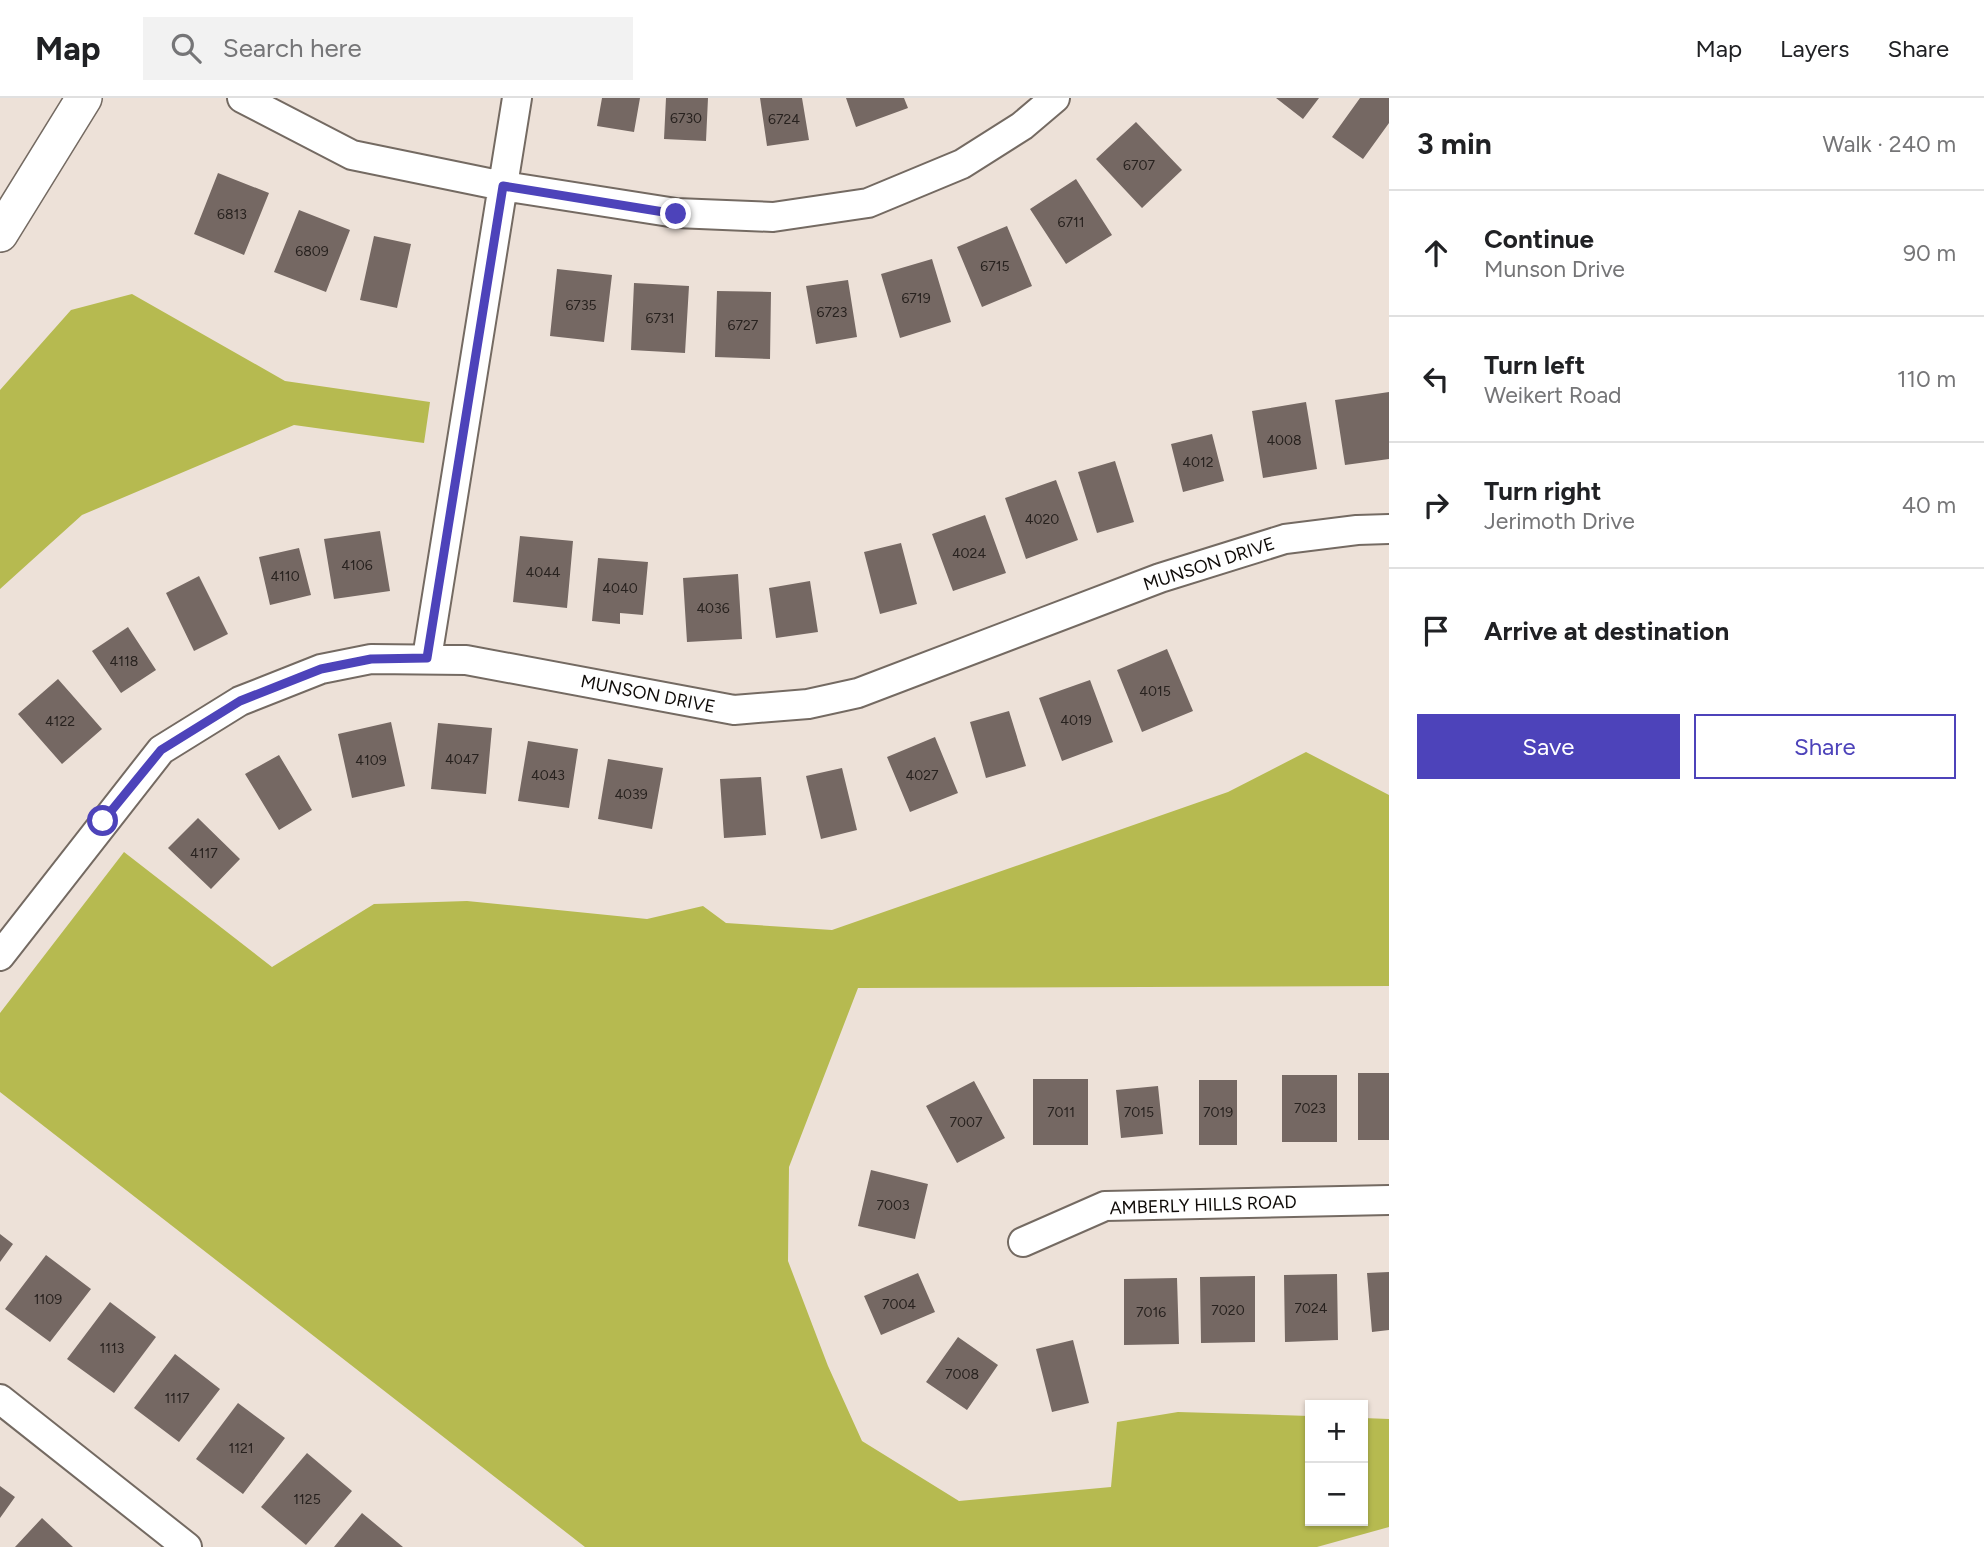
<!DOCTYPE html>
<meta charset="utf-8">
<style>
:root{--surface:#fff;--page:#f2f2f2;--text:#202124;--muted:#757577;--line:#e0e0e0;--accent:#4d43ba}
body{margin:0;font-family:Figtree,sans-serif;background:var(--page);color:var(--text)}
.controls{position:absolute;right:21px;bottom:21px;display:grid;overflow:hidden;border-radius:0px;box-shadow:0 2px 5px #0004}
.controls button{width:63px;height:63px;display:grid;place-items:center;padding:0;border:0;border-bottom:2px solid var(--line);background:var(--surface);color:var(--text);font:35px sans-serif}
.stop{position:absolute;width:21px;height:21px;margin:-16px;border:5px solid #4d43ba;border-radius:50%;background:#fff}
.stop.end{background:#4d43ba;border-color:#fff;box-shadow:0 2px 7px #0008}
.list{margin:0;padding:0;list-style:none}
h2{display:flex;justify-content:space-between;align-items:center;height:91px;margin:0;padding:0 28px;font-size:30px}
h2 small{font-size:23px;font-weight:400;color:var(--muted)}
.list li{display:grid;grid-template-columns:46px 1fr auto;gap:21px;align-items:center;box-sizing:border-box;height:126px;padding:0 28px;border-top:2px solid var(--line)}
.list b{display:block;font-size:26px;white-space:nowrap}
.list p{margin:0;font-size:23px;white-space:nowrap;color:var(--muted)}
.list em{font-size:23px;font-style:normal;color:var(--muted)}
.actions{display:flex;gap:14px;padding:21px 28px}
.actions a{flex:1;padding:16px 0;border:2px solid var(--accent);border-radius:0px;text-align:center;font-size:24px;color:var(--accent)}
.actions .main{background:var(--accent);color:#fff}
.icon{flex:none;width:38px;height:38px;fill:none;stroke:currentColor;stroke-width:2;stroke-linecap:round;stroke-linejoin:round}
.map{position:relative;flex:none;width:1389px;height:1449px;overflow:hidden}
header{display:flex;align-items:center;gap:42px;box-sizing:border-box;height:98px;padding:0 35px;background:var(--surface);border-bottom:2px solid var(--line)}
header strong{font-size:33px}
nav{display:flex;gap:38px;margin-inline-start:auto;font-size:24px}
.search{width:490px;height:63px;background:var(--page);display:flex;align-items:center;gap:18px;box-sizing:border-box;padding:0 24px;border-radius:0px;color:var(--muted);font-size:26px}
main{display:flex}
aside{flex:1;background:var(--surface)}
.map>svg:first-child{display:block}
</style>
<header>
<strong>Map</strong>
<div class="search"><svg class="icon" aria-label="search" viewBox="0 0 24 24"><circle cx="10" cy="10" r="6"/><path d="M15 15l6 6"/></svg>Search here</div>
<nav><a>Map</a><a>Layers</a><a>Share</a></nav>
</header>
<main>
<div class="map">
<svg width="1389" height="1449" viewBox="0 0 1389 1449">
<rect width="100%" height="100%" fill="#ede1d8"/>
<path fill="#b6ba50" d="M132,196L285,283L430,304L424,345L294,327L82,417L0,491V292L71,212Z
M1306,654L1389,697V888L858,890L789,1069L788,1163L828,1268L862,1343L959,1403L1111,1389L1117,1324L1178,1314L1310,1318V1423H1363V1320L1389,1321V1429L1317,1449H585L0,994V915L124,754L272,869L374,806L467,803L647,821L703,808L726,825L832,832L1228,694Z"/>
<path fill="#756863" d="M602,0H640L634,34L597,28Z
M666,0H708L706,43L664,41Z
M760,0H802L809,42L767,48Z
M846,0H904L908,10L856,29Z
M1276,0H1319L1303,21Z
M1360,0H1389V25L1363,61L1332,39Z
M1136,24L1182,72L1142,110L1096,61Z
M218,75L269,95L244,157L194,136Z
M1076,81L1112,137L1066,166L1030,111Z
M299,112L350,132L326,194L274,174Z
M1007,128L1032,188L982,209L957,149Z
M374,138L411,146L397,210L360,202Z
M932,161L951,224L900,240L881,176Z
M557,171L612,177L604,244L550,238Z
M848,182L857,239L816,246L806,188Z
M634,185L689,188L685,255L631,252Z
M717,193L771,194L770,261L715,259Z
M1389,294V361L1345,367L1335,302Z
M1306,304L1317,371L1263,380L1252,313Z
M1212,336L1224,383L1183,394L1171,346Z
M1115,363L1134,424L1097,435L1078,374Z
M1056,382L1078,442L1026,461L1005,400Z
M985,417L1006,475L953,493L932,436Z
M380,433L390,493L334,501L324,441Z
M520,438L573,443L567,510L513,504Z
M901,445L917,506L880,516L864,454Z
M299,450L311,497L270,507L259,459Z
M598,460L648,464L643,517L620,515V526L592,523Z
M738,476L742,541L687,544L683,480Z
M199,478L228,536L194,553L166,495Z
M810,483L818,534L776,540L769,490Z
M128,529L156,572L121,595L92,553Z
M1167,551L1193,613L1142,634L1117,572Z
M58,581L102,631L62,666L18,616Z
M1090,582L1113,644L1062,663L1039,600Z
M1009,613L1026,668L986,680L970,624Z
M391,624L405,688L352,700L338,636Z
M438,625L492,630L486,696L431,691Z
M935,639L958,695L910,714L887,659Z
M528,643L578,651L569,710L518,703Z
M279,657L312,712L279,732L245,676Z
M608,661L663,670L652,731L598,721Z
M842,670L857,732L821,741L806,678Z
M761,679L766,737L724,740L720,681Z
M198,720L240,761L211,791L168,750Z
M1358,975H1389V1042H1358Z
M1282,977H1337V1044H1282Z
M1033,981H1088V1047H1033Z
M1199,982H1237V1047H1199Z
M974,983L1005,1040L957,1065L926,1008Z
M1158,988L1163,1036L1121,1040L1116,992Z
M871,1072L928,1086L915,1141L858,1128Z
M0,1136L13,1146L0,1164Z
M46,1157L91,1191L50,1244L5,1211Z
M1389,1174V1232L1372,1234L1367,1175Z
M918,1175L935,1214L881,1237L864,1198Z
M1337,1176L1338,1242L1285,1244L1284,1177Z
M1255,1178V1244L1201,1245L1200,1179Z
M1177,1180L1179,1246L1124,1247V1181Z
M110,1204L156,1239L114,1295L67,1261Z
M958,1239L998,1267L967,1312L926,1284Z
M1073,1242L1089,1305L1052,1314L1036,1251Z
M175,1256L220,1291L179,1344L134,1310Z
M238,1305L285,1340L243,1396L196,1361Z
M307,1355L352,1393L306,1447L261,1409Z
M0,1388L15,1399L0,1420Z
M362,1415L403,1449H334Z
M42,1420L73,1449H15Z"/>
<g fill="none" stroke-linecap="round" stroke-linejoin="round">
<defs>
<path id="minor" d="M242,0L352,57L503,88L676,115L773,119L868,105L962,66L1022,28L1055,0
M427,560L517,0
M0,858L161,652L240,603L321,571L371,561L466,562L734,612L808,606L858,595L1160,480L1285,441L1357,432L1389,431
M1023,1144L1105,1108L1389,1102
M0,1301L187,1449"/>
<path id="tertiary" d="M0,136L84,0"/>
</defs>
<use href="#minor" stroke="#746a62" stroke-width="32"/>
<use href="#tertiary" stroke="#746a62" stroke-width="38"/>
<use href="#minor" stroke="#fff" stroke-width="28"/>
<use href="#tertiary" stroke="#fff" stroke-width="35"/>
</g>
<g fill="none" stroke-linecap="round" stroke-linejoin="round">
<path stroke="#4d43ba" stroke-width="9" d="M103,723L161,652L240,603L321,571L371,561L427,560L503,88L676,116"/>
</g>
<g text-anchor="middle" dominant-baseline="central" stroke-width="6" stroke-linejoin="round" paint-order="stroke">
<g font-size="14" fill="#28221f">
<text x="686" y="20">6730</text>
<text x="784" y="21">6724</text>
<text x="1139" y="67">6707</text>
<text x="232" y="116">6813</text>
<text x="1071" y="124">6711</text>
<text x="312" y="153">6809</text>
<text x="995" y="168">6715</text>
<text x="916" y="200">6719</text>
<text x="581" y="207">6735</text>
<text x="832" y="214">6723</text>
<text x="660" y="220">6731</text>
<text x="743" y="227">6727</text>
<text x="1284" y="342">4008</text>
<text x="1198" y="364">4012</text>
<text x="1042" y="421">4020</text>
<text x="969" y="455">4024</text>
<text x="357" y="467">4106</text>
<text x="543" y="474">4044</text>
<text x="285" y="478">4110</text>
<text x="620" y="490">4040</text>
<text x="713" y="510">4036</text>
<text x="124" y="563">4118</text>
<text x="1155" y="593">4015</text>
<text x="1076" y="622">4019</text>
<text x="60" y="623">4122</text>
<text x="462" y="661">4047</text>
<text x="371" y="662">4109</text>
<text x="548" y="677">4043</text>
<text x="922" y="677">4027</text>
<text x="631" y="696">4039</text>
<text x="204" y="755">4117</text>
<text x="1310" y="1010">7023</text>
<text x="1061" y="1014">7011</text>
<text x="1139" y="1014">7015</text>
<text x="1218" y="1014">7019</text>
<text x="966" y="1024">7007</text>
<text x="893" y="1107">7003</text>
<text x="48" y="1201">1109</text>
<text x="899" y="1206">7004</text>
<text x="1311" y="1210">7024</text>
<text x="1228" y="1212">7020</text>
<text x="1151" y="1214">7016</text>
<text x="112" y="1250">1113</text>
<text x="962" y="1276">7008</text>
<text x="177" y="1300">1117</text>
<text x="241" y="1350">1121</text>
<text x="307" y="1401">1125</text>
</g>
<g font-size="18" fill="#0f0b08" stroke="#fff">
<text transform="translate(1209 466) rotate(-18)">MUNSON DRIVE</text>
<text transform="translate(648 596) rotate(11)">MUNSON DRIVE</text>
<text transform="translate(1203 1107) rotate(-2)">AMBERLY HILLS ROAD</text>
</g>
</g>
</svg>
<div class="controls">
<button>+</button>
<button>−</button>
</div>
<div class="stop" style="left:103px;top:723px"></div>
<div class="stop end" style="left:676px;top:116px"></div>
</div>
<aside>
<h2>3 min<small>Walk · 240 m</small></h2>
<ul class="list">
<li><svg class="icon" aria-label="ahead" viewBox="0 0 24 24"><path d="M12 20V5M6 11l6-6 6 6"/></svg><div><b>Continue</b><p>Munson Drive</p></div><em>90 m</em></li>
<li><svg class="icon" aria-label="left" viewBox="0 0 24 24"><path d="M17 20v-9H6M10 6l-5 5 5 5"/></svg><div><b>Turn left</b><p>Weikert Road</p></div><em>110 m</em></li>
<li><svg class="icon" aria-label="right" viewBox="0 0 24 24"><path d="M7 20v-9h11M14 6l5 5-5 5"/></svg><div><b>Turn right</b><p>Jerimoth Drive</p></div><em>40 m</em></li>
<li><svg class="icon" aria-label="arrive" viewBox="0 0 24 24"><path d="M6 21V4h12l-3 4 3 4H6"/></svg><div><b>Arrive at destination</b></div></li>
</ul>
<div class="actions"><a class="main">Save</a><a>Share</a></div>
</aside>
</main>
